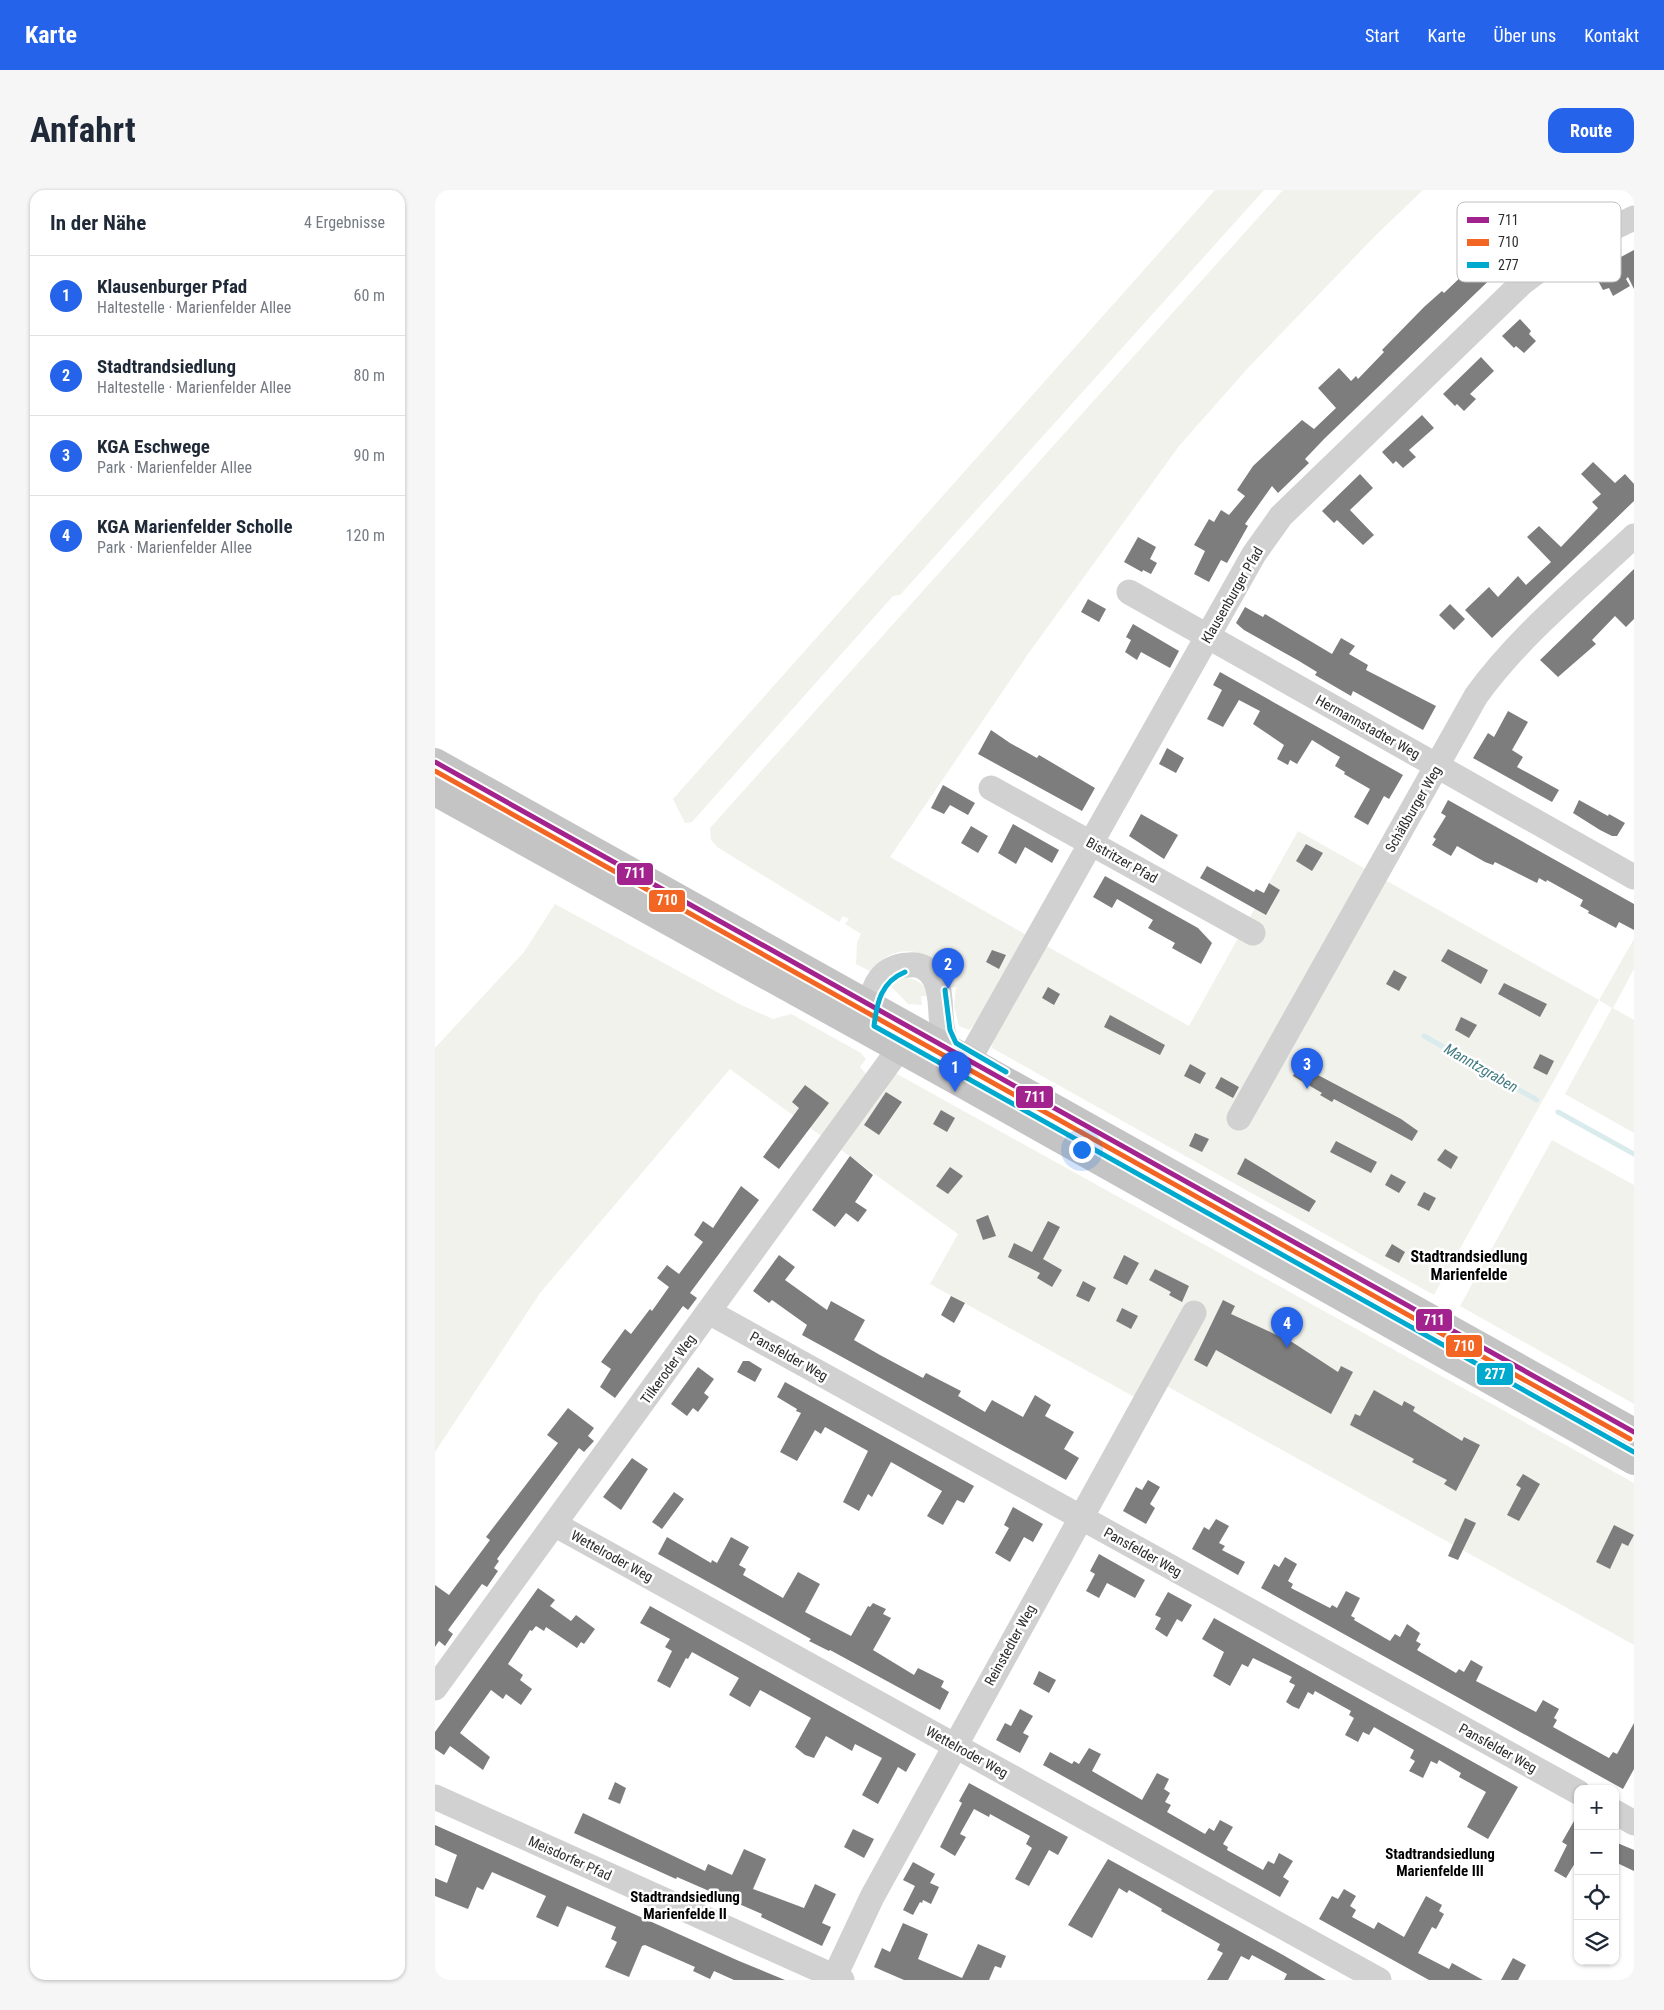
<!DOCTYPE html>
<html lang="de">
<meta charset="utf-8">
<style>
:root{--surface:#fff;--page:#f6f6f7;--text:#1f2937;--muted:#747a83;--line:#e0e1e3;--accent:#2563eb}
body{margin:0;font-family:"Roboto Condensed",sans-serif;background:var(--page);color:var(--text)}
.controls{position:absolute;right:15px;bottom:15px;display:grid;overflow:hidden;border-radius:10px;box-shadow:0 1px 4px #0004}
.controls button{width:45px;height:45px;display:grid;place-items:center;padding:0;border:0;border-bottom:1px solid var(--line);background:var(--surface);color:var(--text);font:25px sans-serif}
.you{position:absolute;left:646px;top:959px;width:18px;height:18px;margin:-12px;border:4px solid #fff;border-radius:50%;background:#1a73e8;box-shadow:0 0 0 8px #1a73e833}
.badge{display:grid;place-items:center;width:32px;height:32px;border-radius:50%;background:var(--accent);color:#fff;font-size:16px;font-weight:700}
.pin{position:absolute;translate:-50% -41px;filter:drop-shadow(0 1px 2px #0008)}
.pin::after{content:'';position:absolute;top:26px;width:18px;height:15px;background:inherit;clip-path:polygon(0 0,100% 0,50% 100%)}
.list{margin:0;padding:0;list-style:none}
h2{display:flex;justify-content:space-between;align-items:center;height:65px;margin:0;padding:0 20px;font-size:21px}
h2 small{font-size:16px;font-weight:400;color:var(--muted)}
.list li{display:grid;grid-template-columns:32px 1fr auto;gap:15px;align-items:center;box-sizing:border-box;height:80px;padding:0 20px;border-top:1px solid var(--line)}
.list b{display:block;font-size:19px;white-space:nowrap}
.list p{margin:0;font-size:16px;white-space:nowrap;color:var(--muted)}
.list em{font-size:16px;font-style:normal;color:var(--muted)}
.icon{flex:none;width:28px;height:28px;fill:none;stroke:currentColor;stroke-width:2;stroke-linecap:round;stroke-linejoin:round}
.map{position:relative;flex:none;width:1199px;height:1790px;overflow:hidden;border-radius:15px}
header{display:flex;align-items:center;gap:30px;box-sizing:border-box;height:70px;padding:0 25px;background:var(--accent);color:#fff}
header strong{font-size:24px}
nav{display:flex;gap:28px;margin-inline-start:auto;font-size:18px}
.intro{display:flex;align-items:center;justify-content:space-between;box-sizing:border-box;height:120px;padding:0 30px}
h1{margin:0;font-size:35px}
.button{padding:12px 22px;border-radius:15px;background:var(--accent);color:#fff;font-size:18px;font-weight:700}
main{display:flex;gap:30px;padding:0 30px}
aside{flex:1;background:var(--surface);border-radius:15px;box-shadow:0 1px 4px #0004}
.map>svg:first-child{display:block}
</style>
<header>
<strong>Karte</strong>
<nav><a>Start</a><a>Karte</a><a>Über uns</a><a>Kontakt</a></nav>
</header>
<div class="intro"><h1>Anfahrt</h1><a class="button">Route</a></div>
<main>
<aside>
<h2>In der Nähe<small>4 Ergebnisse</small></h2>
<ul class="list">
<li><span class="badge">1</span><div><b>Klausenburger Pfad</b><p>Haltestelle · Marienfelder Allee</p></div><em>60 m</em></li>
<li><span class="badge">2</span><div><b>Stadtrandsiedlung</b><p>Haltestelle · Marienfelder Allee</p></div><em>80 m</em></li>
<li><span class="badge">3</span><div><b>KGA Eschwege</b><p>Park · Marienfelder Allee</p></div><em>90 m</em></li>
<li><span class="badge">4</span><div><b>KGA Marienfelder Scholle</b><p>Park · Marienfelder Allee</p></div><em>120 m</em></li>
</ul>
</aside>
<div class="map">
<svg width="1199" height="1790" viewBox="0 0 1199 1790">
<rect width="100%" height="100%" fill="#fff"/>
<path fill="#f1f2eb" d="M780,0H829L465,405L458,406L257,632L250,633L238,609Z
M848,0H988L940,46L812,179L744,256L593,464L455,667L595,747L538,836L534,840L524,836L519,816L521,797L511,798L491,765C470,757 449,762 437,782L421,774L422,752L426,744L410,734L414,729L408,726L404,732L282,657L276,650L275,638Z
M863,641L1164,810L1199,749V779L1178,818L1199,830V943L1130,904L1177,818L1164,810L999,1105L557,858L558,848L608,754L754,836Z
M120,714L306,815L338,829L356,824L426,863L431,869L425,877L432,885L389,948L295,879L105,1103L0,1262V858L89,762Z
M472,788C484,790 490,795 495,806H486L487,815L473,814L455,795L465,789Z
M462,884L1199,1293V1455L728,1194L703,1209L495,1094L523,1044L402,957L453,886Z
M1117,950L1199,995V1214L1025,1116Z"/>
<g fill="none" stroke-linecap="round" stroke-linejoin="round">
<path stroke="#daebee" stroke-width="5" d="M989,846L1102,910
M1123,922L1199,964"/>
</g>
<path fill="#7d7d7d" d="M1100,14L1105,25L1116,20L1126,37L1062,71L1068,77L889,249L870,269L874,273L843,303L837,296L810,334L813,336L792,373L786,370L774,392L759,384L770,361L759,355L774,329L779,332L786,320L794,325L810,306L802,300L818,276L867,230L879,239L901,218L883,198L904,178L916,191L921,186L923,189L949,162L947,160L989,117L1007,101L1009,103L1032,81L1027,76L1048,55L1077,36L1073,28Z
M1199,60V99L1193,87L1191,89L1195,96L1178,106L1174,98L1168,100L1161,87L1186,74L1184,68Z
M1085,129L1096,141L1094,144L1101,151L1089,163L1081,156L1079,158L1067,146Z
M1046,167L1059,181L1035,204L1041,209L1029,221L1022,214L1020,216L1008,204Z
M987,225L999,238L974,260L981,267L968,278L961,271L958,274L947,262Z
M1158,272L1180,293L1190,284L1199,294V311L1057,448L1030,420L1054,397L1063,407L1083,386L1091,395L1116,372L1092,347L1104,336L1126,357L1163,318L1157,312L1166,304L1146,284Z
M925,284L938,298L915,320L939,345L928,355L902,330L899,333L887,321Z
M703,347L721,357L715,369L722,373L716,384L708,380L707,382L689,372Z
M1199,379V429L1191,437L1180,426L1157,450L1161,454L1123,487L1105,470Z
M653,409L671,419L664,432L646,422Z
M1015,414L1030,429L1019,440L1004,425Z
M810,417L828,427L830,424L897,464L906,448L920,456L914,464L933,475L931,480L1001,516L988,540L918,501L916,506L880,485L882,482L864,471L809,440L801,433Z
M698,434L744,461L735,478L706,462L702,470L690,462L696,450L691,447Z
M785,482L968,585L954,609L949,606L933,635L919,627L935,599L909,584L910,582L900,576L905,567L898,563L877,550L862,574L855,570L853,575L842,569L849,555L818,534L825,521L804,510L788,537L772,529L787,500L778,495Z
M1073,521L1093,532L1077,560L1088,567L1082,577L1124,600L1117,612L1038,568L1053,543L1059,547Z
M556,540L575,553L602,568L604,565L660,598L647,621L543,564Z
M732,558L749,568L741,583L724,574Z
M508,595L540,613L533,625L515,615L509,624L496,618Z
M1013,610L1199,714V740L1184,732L1181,738L1153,723L1154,721L1145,716L1148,710L1112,690L1111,692L1104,688L1102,693L1060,672L1058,675L1050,672L1022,656L1016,666L997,655L1001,649L998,647L1011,626L1006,623Z
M1144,610L1173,626L1174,624L1190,633L1182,646H1177L1165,640L1138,623Z
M706,624L743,645L729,669L694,646Z
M578,634L624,660L617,673L590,657L581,674L563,663Z
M536,636L553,646L543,663L526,653Z
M871,654L888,663L877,681L861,671Z
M772,676L819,702L821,699L829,703L834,693L845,700L831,725L765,688Z
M670,686L763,738L777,753L766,774L737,758L740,753L713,738L718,730L682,709L677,718L658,707Z
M1013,759L1053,780L1046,794L1006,771Z
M557,760L571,765L564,779L551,772Z
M959,780L972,787L964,801L951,794Z
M1069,793L1112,814L1105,827L1063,804Z
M613,797L625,804L619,815L607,808Z
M675,825L730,855L725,865L669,837Z
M1026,827L1042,835L1034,848L1020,840Z
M1105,864L1119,871L1112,885L1098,878Z
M755,874L771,883L765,894L749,886Z
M864,875L966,929L983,941L977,951L899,909L897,912L885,905L887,903L858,886Z
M786,887L804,897L798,908L780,898Z
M370,895L394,913L344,979L328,967L364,918L357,912Z
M451,902L467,912L444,945L429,935Z
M506,920L520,928L512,942L498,934Z
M760,943L774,949L767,962L754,956Z
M901,951L942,972L936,983L895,962Z
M1010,959L1023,967L1016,979L1002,970Z
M415,966L438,985L420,1012L432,1020L423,1032L411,1023L400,1037L377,1020Z
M810,968L881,1011L874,1022L802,984Z
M515,977L528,986L513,1004L501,996Z
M956,984L971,992L964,1003L950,995Z
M306,996L324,1010L255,1103L262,1108L253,1120L248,1116L180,1208L165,1197L176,1179L166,1172L190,1139L196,1144L215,1119L217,1121L234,1097L222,1088L232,1075L244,1084L268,1052L259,1045L268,1031L278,1038Z
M989,1002L1001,1008L994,1021L982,1015Z
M553,1025L561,1046L548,1050L541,1030Z
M613,1031L625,1037L608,1069L627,1080L617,1097L602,1088L605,1083L573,1067L579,1053L597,1062Z
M957,1054L970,1062L964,1073L950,1066Z
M344,1065L360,1077L350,1090L392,1120L396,1111L430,1130L419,1150L445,1165L488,1188L491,1183L526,1201L523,1206L550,1222L557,1210L588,1227L600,1205L616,1215L610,1226L639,1242L629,1259L644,1268L631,1290L367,1145L372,1135L337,1110L334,1113L318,1101Z
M689,1065L704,1073L692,1095L678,1088Z
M720,1079L754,1096L747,1112L734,1105L736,1102L714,1090Z
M648,1091L661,1098L654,1112L641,1106Z
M516,1106L530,1113L519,1133L506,1125Z
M788,1110L800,1116L796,1124L857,1152L903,1182L906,1176L918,1182L896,1224L781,1160L772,1177L759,1170Z
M687,1118L703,1126L696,1139L681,1131Z
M308,1171H314L327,1179L320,1192L302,1182Z
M263,1177L279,1189L269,1203L274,1207L263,1222L258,1218L252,1226L236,1214Z
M350,1192L539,1296L529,1313L522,1310L508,1335L497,1329L492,1326L507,1301L456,1272L437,1307L433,1304L424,1321L408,1312L433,1261L390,1237L386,1244L380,1240L362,1271L345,1262L366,1223L361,1221L362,1219L342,1207Z
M939,1200L967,1216L969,1211L980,1217L978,1221L1027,1251L1029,1247L1045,1255L1021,1301L1009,1294L1012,1290L977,1272L979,1269L915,1235L920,1224L925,1226Z
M133,1218L159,1238L153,1246L159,1251L149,1262L144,1258L62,1369L64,1371L59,1378L63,1381L52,1397L47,1394L13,1440L18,1444L10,1456L4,1451L0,1457V1395L14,1405L55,1350L51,1347L123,1253L112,1245Z
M197,1268L213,1279L186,1320L168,1307Z
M1088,1284L1105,1294L1084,1331L1072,1325L1086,1298L1081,1295Z
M713,1290L725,1297L715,1314L720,1318L711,1334L688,1321L701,1297L707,1300Z
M239,1302L249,1309L227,1339L217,1332Z
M578,1317L608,1334L598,1352L589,1347L575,1372L560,1363L574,1338L569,1335Z
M1030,1328L1041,1333L1023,1370L1013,1366Z
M781,1329L794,1336L784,1353L790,1356L787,1360L810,1372L803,1385L757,1359L769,1337L774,1340Z
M1179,1335L1199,1345L1193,1356L1187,1353L1175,1379L1161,1372Z
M232,1347L276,1373L277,1370L282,1373L296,1347L314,1357L304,1375L311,1379L308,1385L348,1408L363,1382L385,1394L370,1422L416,1446L433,1416L435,1417L438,1413L451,1419L448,1424L456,1428L438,1460L479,1485L483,1478L509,1491L506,1497L514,1502L505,1520L395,1460L394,1461L374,1451L376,1449L223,1364Z
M664,1364L710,1390L700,1408L672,1393L664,1408L651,1401L660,1384L655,1381Z
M850,1367L862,1374L853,1391L858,1394L856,1398L895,1418L897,1415L902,1418L911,1401L925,1408L916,1426L920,1428L919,1430L955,1451L960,1444L965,1447L972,1434L985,1443L981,1451L986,1454L982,1460L1021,1483L1024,1479L1029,1482L1036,1470L1048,1477L1041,1491L1101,1522L1108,1510L1124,1519L1119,1528L1122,1530L1118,1537L1174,1568L1178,1562L1182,1564L1199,1533V1579L1188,1599L826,1398L839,1374L844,1377Z
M103,1398L120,1410L115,1416L136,1431L141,1425L160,1439L149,1454L146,1452L142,1458L111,1437L109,1441L101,1436L97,1441L95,1440L73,1474L88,1485L85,1490L97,1499L86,1515L71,1504L68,1509L56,1500L25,1543L55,1567L48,1580L15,1556L9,1565L0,1559V1542Z
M733,1402L757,1415L747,1432L742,1429L732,1447L720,1439L726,1428L720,1425Z
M215,1416L481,1564L471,1582L463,1577L443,1614L427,1605L447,1568L420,1554L417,1561L391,1546L379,1568L370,1565L360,1557L376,1528L325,1500L315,1517L294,1505L304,1488L257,1462L253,1469L251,1468L235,1498L222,1491L237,1461L230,1457L235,1449L205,1433Z
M779,1428L1083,1597L1053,1649L1032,1637L1051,1602L1024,1587L1026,1583L1004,1570L1002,1574L996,1571L988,1588L974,1581L980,1571L975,1568L979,1560L939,1537L934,1545L928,1542L923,1552L910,1545L919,1528L914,1525L916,1521L880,1501L878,1505L873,1502L864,1519L857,1516L851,1512L860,1495L854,1492L857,1487L818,1468L813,1477L807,1474L795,1496L778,1486L789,1462L767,1449Z
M604,1481L621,1490L614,1503L598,1494Z
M585,1519L598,1526L588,1543L594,1546L585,1563L561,1550L570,1533L576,1536Z
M654,1558L666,1564L657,1581L707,1610L722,1583L734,1589L729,1599L735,1603L730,1612L736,1615L732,1622L770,1644L774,1638L779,1641L785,1630L798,1637L788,1654L793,1657L792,1660L828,1680L833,1671L839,1674L844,1663L858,1671L848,1687L854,1691L845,1707L608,1575L615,1562L637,1574L639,1571L644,1574Z
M180,1592L191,1598L185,1614L173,1609Z
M534,1593L633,1647L623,1665L614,1660L594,1696L580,1689L597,1658L591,1654L595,1646L555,1624L554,1627L539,1619L525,1644L531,1647L520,1666L505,1657L527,1613L524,1611Z
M148,1623L270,1681L273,1674L297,1685L309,1659L331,1669L318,1699L369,1718L380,1694L401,1704L387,1733L396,1737L387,1756L326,1727L327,1724L242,1687L241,1689L139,1643Z
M1143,1624V1668L1131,1688L1119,1681L1132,1655L1127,1652Z
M0,1635L304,1771L350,1790H299L279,1781L275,1789L258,1781L260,1777L210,1755L207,1756L194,1787L170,1777L182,1752L176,1749L181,1737L132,1716L123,1737L101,1727L111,1706L57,1682L48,1700L42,1697L33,1719L0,1706V1688L12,1693L22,1665L0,1655Z
M418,1639L439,1649L429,1668L409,1657Z
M1180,1652L1199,1660V1681L1180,1672Z
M673,1669L848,1765L891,1790H849L852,1784L817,1765L814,1770L806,1766L793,1790H772L788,1763L782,1760L785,1754L726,1721L727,1719L694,1700L692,1703L684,1698L657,1748L633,1735Z
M478,1672L500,1684L495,1693L504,1697L496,1714L488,1710L487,1713L485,1712L478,1725L468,1720L480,1696L468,1690Z
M909,1699L921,1706L915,1716L921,1720L917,1727L939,1739L943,1732L969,1747L991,1706L1007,1715L1004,1721L1009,1724L1001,1739L997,1737L983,1763L1014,1779L1017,1773L1048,1790H994L884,1729L897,1706L903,1709Z
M468,1733L493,1744L483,1769L527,1788L543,1754L571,1766L566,1778L560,1776L554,1790H469L439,1777L447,1758L455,1762Z
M1078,1768L1091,1775L1083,1790H1066Z"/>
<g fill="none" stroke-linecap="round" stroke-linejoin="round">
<path stroke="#d1d1d1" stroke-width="25" d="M694,402L1199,687
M556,598L818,743
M432,833C435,805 441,776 474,775C485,774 493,778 499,788C508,803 504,824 508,841C509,847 512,853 515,858
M524,887L819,364L846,326L1087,93L1130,61L1199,28
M804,928L1041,506C1083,447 1146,396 1199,346
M274,1122L1143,1602
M119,1334L944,1790
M0,1498L464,859L474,841
M0,1607L407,1790
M1180,1622L1199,1633
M398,1790L437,1707L759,1123"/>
<path stroke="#c4c4c4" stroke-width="28" d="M0,572L1199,1242
M0,602L522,891L1199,1271"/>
<defs>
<path id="bus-1" d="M0,572L1199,1242"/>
<path id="bus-2" d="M0,581L1195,1249"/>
<path id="bus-3" d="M470,782C446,792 442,812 439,836L1199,1262
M510,800L515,840L521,853L571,882"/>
</defs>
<use href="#bus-1" stroke="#fff" stroke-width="9"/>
<use href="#bus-2" stroke="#fff" stroke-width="9"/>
<use href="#bus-3" stroke="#fff" stroke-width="9"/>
<use href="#bus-1" stroke="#a2238e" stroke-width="5"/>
<use href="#bus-2" stroke="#f26522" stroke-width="5"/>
<use href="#bus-3" stroke="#00a9ce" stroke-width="5"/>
</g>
<g text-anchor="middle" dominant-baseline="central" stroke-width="5" stroke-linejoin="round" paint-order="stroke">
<g font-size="14" fill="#2c2c2c" stroke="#fff">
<text transform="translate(797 405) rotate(-60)">Klausenburger Pfad</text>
<text transform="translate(933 537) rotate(29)">Hermannstadter Weg</text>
<text transform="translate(978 619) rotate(-60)">Schäßburger Weg</text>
<text transform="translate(687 670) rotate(29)">Bistritzer Pfad</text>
<text transform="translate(354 1166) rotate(29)">Pansfelder Weg</text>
<text transform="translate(233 1179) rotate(-54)">Tilkeroder Weg</text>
<text transform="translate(708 1362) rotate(29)">Pansfelder Weg</text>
<text transform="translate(177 1366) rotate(29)">Wettelroder Weg</text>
<text transform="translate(575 1455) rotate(-61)">Reinstedter Weg</text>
<text transform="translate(1063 1558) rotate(29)">Pansfelder Weg</text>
<text transform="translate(532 1562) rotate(29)">Wettelroder Weg</text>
<text transform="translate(135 1668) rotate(24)">Meisdorfer Pfad</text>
</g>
<g font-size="15" font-style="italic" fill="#457c84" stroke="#fff">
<text transform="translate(1046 878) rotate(30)">Manntzgraben</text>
</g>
<g font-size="15" font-weight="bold" fill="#000" stroke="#fff">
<text x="1005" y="1664">Stadtrandsiedlung<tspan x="1005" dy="17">Marienfelde III</tspan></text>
<text x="250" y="1707">Stadtrandsiedlung<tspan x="250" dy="17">Marienfelde II</tspan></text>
</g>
<g font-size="16" font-weight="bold" fill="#000" stroke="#fff">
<text x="1034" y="1066">Stadtrandsiedlung<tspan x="1034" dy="18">Marienfelde</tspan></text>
</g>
</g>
<rect x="1022" y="12" width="164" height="80" rx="8" fill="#fff" stroke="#c0c0c0" stroke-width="1"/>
<rect x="1032" y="27" width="22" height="6" fill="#a2238e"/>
<rect x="1032" y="49" width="22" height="7" fill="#f26522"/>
<rect x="1032" y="72" width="22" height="6" fill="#00a9ce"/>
<g font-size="14" fill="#2c2c2c">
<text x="1063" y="35">711</text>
<text x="1063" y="57">710</text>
<text x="1063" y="80">277</text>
</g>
<g stroke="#fff" stroke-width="2">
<rect x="181" y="672" width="38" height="24" rx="5" fill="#a2238e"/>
<rect x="213" y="699" width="38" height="24" rx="5" fill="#f26522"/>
<rect x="580" y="895" width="39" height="24" rx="5" fill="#a2238e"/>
<rect x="980" y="1118" width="38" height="24" rx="5" fill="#a2238e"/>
<rect x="1010" y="1144" width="38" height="24" rx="5" fill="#f26522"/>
<rect x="1041" y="1172" width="38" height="24" rx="5" fill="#00a9ce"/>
</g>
<g font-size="14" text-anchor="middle" font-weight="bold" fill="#fff">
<text x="200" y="688">711</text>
<text x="232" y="715">710</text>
<text x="600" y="912">711</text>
<text x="999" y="1135">711</text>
<text x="1029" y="1161">710</text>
<text x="1060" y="1189">277</text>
</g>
</svg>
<div class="controls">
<button>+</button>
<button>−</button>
<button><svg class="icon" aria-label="locate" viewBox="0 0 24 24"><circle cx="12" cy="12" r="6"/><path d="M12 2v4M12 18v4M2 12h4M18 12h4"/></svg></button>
<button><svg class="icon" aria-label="layers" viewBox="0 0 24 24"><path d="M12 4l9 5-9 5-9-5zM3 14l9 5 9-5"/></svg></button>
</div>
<div class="you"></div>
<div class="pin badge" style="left:520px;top:902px">1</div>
<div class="pin badge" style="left:513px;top:799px">2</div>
<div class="pin badge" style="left:872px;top:899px">3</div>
<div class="pin badge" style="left:852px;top:1158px">4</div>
</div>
</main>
